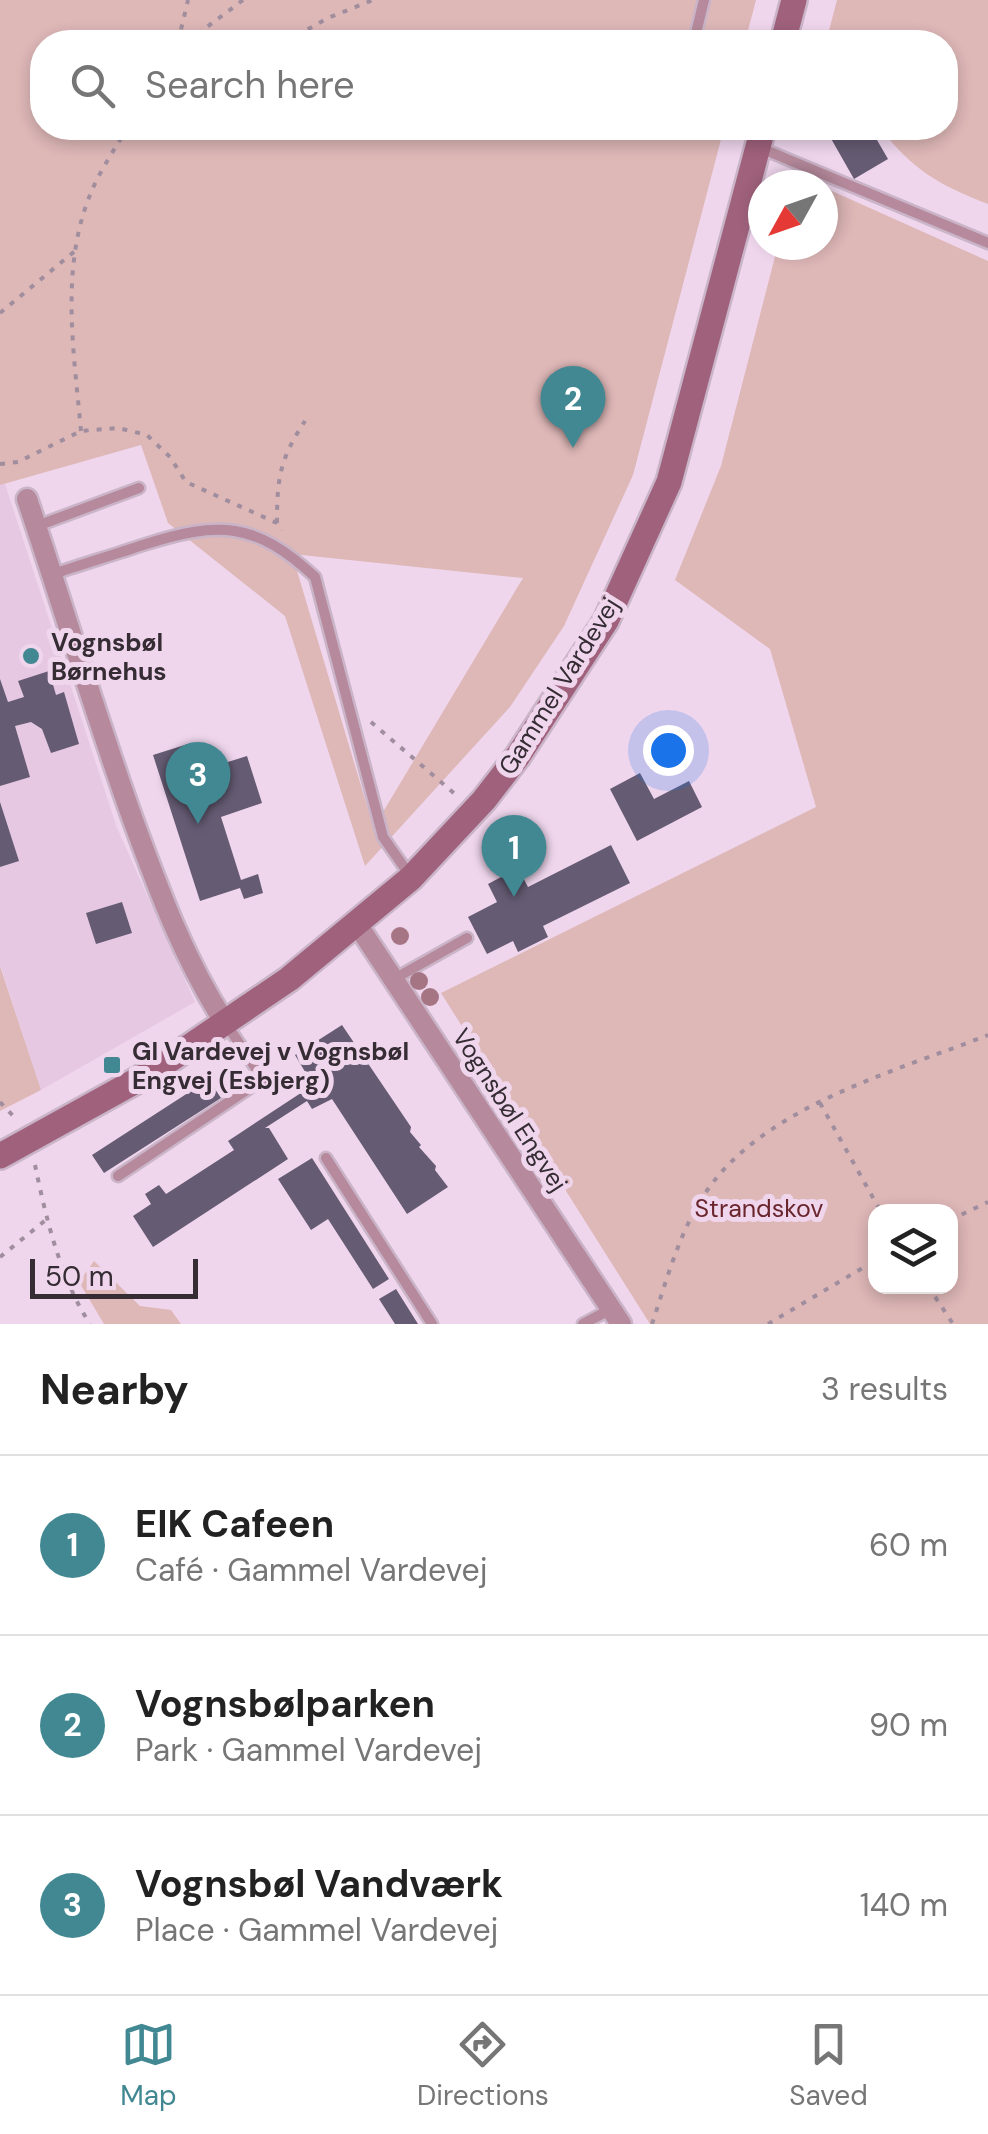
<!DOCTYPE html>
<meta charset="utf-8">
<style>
:root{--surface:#fff;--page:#f6f6f6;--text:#222;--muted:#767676;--line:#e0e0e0;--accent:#428892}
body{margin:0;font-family:"DM Sans",sans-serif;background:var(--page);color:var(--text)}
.controls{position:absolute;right:30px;bottom:30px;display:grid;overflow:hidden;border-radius:20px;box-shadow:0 5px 15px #0003}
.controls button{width:90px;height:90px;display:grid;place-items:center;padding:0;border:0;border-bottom:2px solid var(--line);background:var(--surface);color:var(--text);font:50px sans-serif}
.compass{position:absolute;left:748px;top:170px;width:90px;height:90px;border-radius:50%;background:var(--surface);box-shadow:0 5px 15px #0003;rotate:230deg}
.scale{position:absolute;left:30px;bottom:25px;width:168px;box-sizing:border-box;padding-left:10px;border:5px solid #352c34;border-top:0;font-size:28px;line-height:35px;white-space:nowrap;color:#352c34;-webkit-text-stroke:8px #efd6ed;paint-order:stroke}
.you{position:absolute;left:668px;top:750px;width:35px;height:35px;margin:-25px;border:8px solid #fff;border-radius:50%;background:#1a73e8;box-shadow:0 0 0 15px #1a73e833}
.badge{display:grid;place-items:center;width:65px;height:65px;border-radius:50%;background:var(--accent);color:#fff;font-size:32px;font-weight:700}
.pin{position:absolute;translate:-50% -82px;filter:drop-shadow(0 2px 5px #0008)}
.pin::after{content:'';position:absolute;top:52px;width:35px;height:30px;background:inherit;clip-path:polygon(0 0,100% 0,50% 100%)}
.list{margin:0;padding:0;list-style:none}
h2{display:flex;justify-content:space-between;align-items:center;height:130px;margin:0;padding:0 40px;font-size:42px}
h2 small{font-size:32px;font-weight:400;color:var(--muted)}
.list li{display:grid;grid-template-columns:65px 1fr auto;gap:30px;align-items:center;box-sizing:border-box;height:180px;padding:0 40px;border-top:2px solid var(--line)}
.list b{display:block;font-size:38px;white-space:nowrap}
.list p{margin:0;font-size:32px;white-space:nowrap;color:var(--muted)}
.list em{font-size:32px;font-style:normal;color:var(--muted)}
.icon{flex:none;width:55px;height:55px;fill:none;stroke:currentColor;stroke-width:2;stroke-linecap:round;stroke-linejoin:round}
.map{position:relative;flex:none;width:988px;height:1324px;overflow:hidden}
.search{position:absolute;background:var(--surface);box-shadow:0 5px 15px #0003;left:30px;right:30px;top:30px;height:110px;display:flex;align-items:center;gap:25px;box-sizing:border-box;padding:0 35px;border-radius:40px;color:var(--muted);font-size:38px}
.sheet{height:670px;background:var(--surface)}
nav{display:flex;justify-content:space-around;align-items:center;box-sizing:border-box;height:140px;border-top:2px solid var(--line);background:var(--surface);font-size:28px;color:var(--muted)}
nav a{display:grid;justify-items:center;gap:5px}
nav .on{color:var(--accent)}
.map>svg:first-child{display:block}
</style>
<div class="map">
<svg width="988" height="1324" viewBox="0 0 988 1324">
<rect width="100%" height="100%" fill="#efd6ed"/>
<path fill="#e6c8e3" d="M5,484L117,828L195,1002L41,1090L0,964V485Z"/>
<path fill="#deb7b7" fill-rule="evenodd" d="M0,0H756L745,42H42V128H724L633,475L564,626L510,707L365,866L285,616L168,523L141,445L0,485ZM292,554L523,578L374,827L373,826Z
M837,0H988V204C939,185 913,170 880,128H946V42H826Z
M823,187L988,261V1324H650L441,993L816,807L770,649L675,580L721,466L778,245H823ZM876,1212H950V1286H876Z
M0,966L41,1090L0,1111Z
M94,1261L140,1306L171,1310L181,1324H104L79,1282Z"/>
<path fill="#655b73" d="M825,128H870L888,159L854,179Z
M49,671L56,695L64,692L79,744L51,753L42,729L31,722L15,726L30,777L0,786V679L8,702L24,697L18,681Z
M191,743L199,771L247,756L262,803L221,817L241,880L258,874L263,893L244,899L240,888L200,901L153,755Z
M640,773L654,799L689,781L702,807L637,841L610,789Z
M0,802L19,861L0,867Z
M611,845L630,883L543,926L548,937L518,952L513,941L487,954L468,917L497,902L488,884L518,868L528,887Z
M122,902L132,933L96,944L86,913Z
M342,1025L411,1127L410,1132L421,1145L419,1147L436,1166L435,1170L448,1187L407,1214L332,1099L312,1109L307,1101L265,1128H269L288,1159L153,1247L133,1216L151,1204L145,1194L159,1185L166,1194L234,1150L228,1141L313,1085L295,1055Z
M225,1069L231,1079L215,1089L221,1098L104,1173L92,1155Z
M312,1158L389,1279L373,1289L328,1219L311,1230L278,1179Z
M396,1289L418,1324H395L379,1299Z"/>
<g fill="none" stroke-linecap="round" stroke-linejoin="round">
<defs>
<path id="lane" d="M704,0L696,33L709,42
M758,147L988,243
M37,526L139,488
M53,574C83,564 113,555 143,545C218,521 255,521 315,577L383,837L411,877
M394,979L467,938
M326,1158L432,1324
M118,1176L263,1079L227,1025
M583,1324L611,1309"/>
<path id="street" d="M27,499C63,606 95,714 133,820C159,891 184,959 225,1023
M357,924L621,1324"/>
<path id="secondary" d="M783,42L794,0
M0,1156L152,1072L289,979L411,878L484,800L518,756L606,621L669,482L763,128"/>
</defs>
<use href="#lane" stroke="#cab4c8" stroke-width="15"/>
<use href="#street" stroke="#cab4c8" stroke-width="25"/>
<use href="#secondary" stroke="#cab4c8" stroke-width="30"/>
<path stroke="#a08e9e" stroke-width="4" stroke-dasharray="5 8" stroke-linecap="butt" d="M178,42L188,0
M187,42L243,0
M285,42L328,18L373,0
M0,313L75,251
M81,431C74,353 60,269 90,195C99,172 115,149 127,128
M0,464L18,462L81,431L118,428L147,435L170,457L186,482L277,523L282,530
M277,523C277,477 280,459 305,421
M371,722L455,794
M493,826L509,840L518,868
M0,1102L17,1120
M820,1103L881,1212
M35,1165C46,1218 60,1278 90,1324
M950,1220L988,1202
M0,1257L47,1219
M928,1286L953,1324
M652,1324C666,1282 679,1233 704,1195C761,1107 894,1072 988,1035
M768,1324L876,1260"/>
<use href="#lane" stroke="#b68a9c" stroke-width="10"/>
<use href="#street" stroke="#b68a9c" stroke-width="20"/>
<use href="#secondary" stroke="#9f617c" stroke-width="25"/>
</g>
<g fill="#a67583">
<circle cx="400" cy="936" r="9"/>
<circle cx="419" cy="981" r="9"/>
<circle cx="430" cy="997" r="9"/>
</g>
<g fill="#428892" stroke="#efd6ed" stroke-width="4">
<circle cx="31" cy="656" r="10"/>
<rect x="102" y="1055" width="20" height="20" rx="5"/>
</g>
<g text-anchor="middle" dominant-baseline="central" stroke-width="10" stroke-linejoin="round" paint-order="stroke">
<g font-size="25" font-weight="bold" fill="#352c34" stroke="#efd6ed" text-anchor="start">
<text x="51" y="642">Vognsbøl<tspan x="51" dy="29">Børnehus</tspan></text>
<text x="132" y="1051">Gl Vardevej v Vognsbøl<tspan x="132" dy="29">Engvej (Esbjerg)</tspan></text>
</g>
<g font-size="25" fill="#352c34" stroke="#efd6ed">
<text transform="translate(559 686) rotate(-58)">Gammel Vardevej</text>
<text transform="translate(510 1110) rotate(57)">Vognsbøl Engvej</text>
</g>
<g font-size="25" fill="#6a252c" stroke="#efd6ed">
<text x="759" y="1208">Strandskov</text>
</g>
</g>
</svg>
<div class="controls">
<button><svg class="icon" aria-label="layers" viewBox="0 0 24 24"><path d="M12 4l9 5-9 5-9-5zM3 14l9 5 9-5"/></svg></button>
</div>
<svg class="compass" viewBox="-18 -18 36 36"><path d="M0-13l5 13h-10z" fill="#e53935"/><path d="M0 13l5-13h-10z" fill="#767676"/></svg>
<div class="scale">50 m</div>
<div class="you"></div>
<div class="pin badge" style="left:514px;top:897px">1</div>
<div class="pin badge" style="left:573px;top:448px">2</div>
<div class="pin badge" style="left:198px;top:824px">3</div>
<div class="search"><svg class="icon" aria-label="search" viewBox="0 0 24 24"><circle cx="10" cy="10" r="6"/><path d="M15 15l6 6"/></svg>Search here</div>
</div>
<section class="sheet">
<h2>Nearby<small>3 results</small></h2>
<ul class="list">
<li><span class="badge">1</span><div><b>EIK Cafeen</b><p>Café · Gammel Vardevej</p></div><em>60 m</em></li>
<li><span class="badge">2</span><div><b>Vognsbølparken</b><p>Park · Gammel Vardevej</p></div><em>90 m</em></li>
<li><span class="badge">3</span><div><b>Vognsbøl Vandværk</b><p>Place · Gammel Vardevej</p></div><em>140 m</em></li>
</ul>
</section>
<nav>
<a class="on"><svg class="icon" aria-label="map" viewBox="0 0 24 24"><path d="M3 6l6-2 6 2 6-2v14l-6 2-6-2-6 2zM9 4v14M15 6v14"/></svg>Map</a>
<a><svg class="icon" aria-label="directions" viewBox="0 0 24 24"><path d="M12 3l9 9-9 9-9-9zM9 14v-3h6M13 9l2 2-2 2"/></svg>Directions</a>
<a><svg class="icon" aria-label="saved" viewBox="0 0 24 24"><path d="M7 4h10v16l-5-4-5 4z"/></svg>Saved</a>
</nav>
